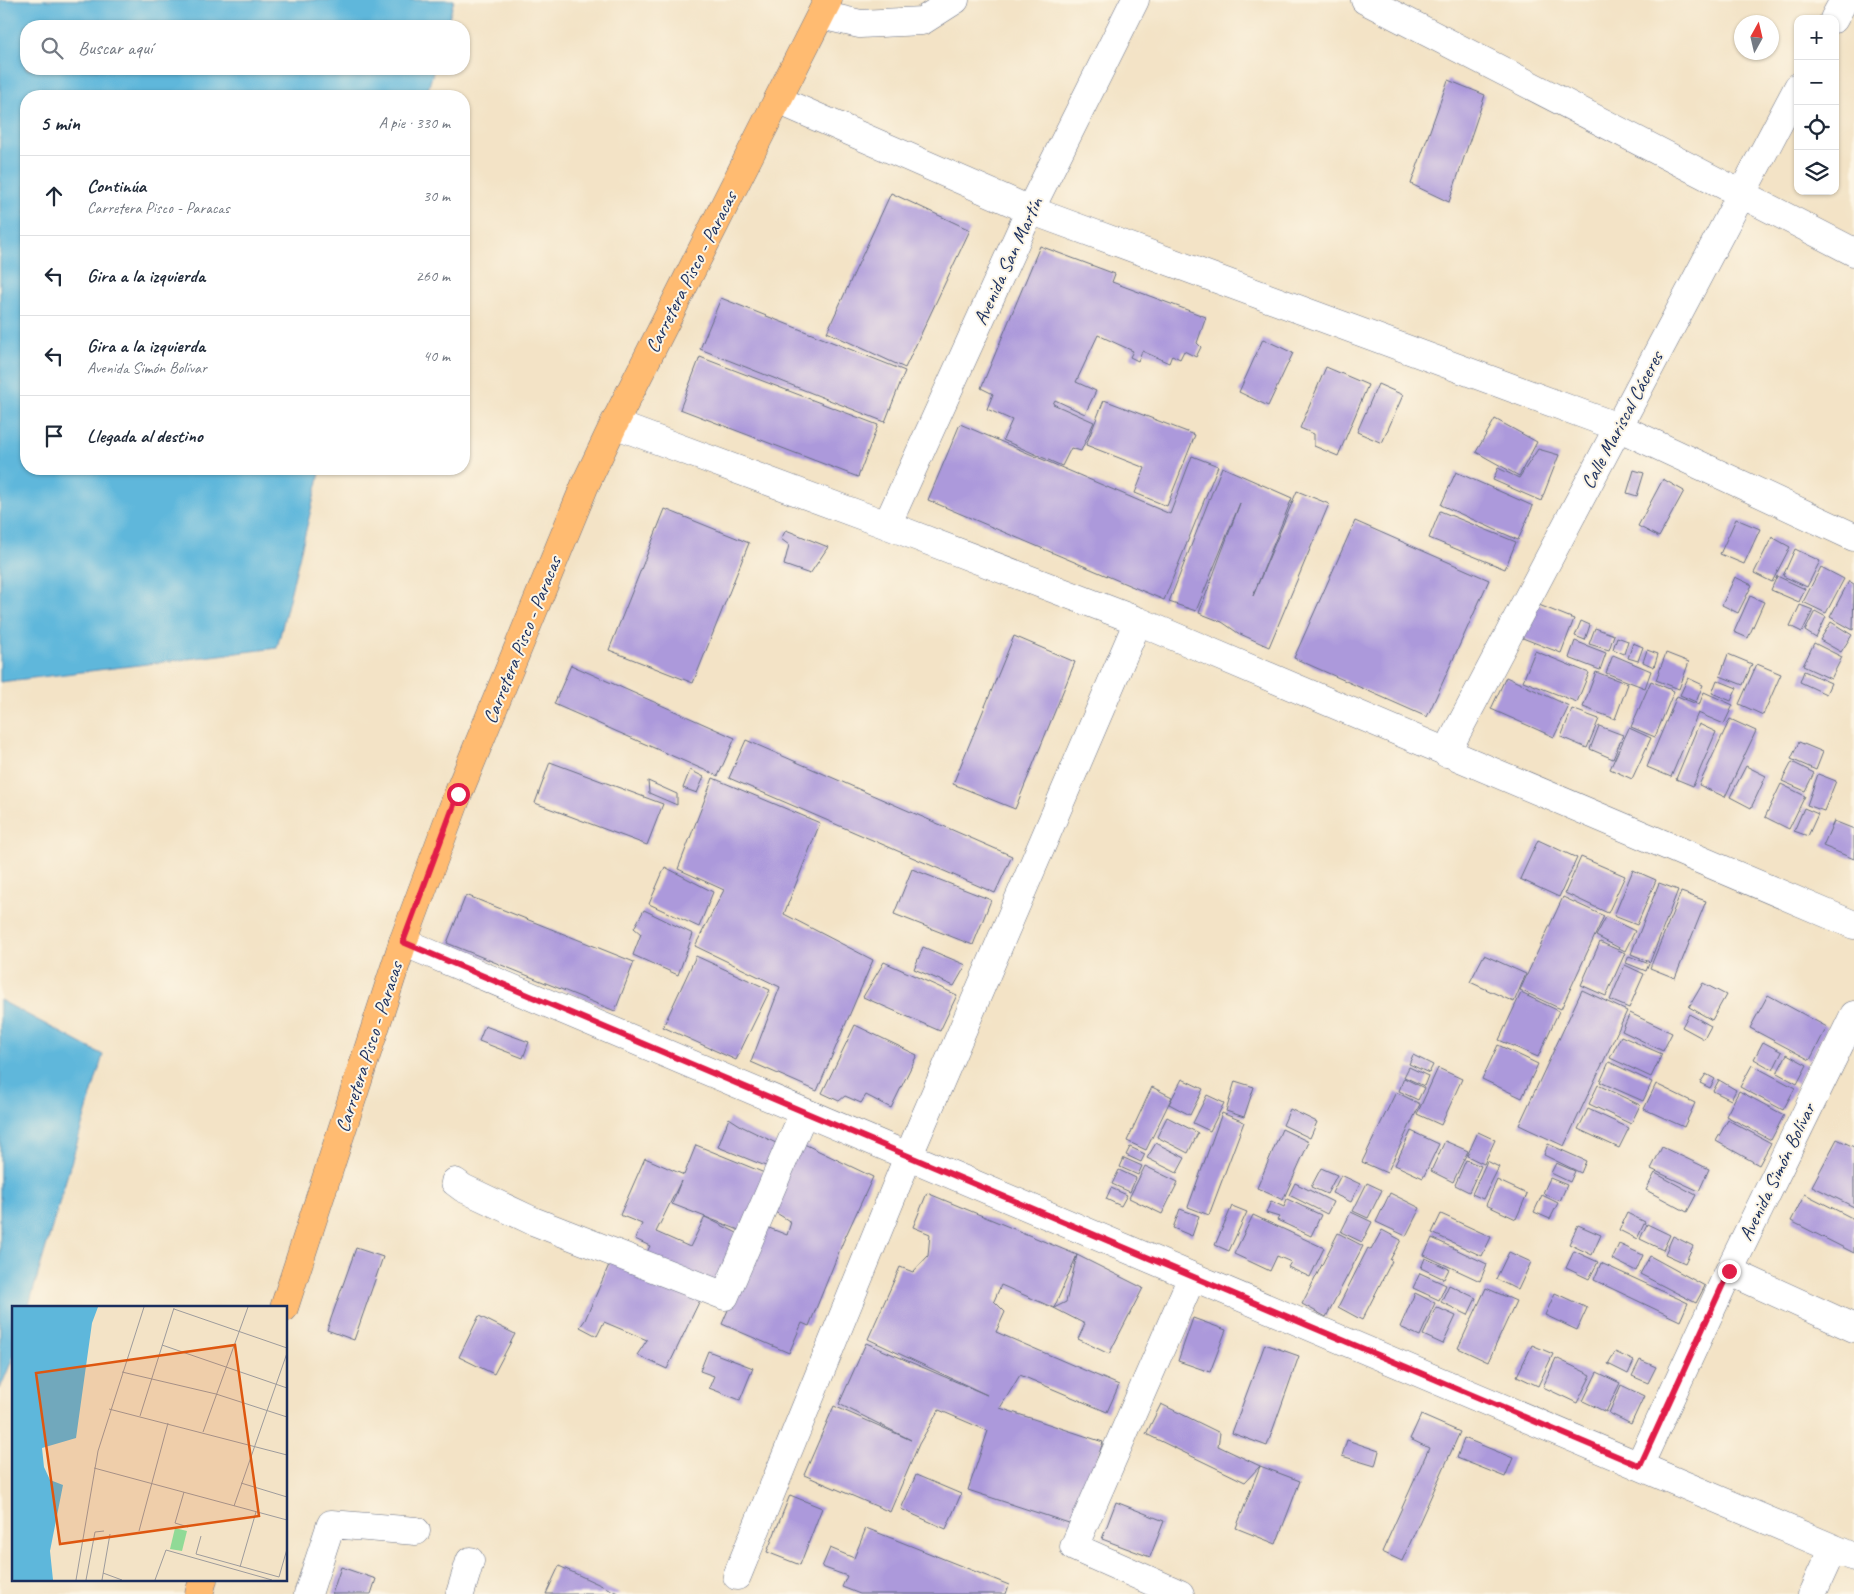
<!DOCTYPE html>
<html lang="es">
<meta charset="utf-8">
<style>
:root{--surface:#fff;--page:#f6f6f7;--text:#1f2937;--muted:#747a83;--line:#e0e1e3}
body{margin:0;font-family:Caveat,sans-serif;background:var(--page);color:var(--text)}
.controls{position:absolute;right:15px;top:15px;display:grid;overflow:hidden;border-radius:10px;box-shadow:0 1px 4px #0004}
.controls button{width:45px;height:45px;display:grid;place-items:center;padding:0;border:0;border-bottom:1px solid var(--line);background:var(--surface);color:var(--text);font:25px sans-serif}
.compass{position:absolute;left:1734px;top:15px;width:45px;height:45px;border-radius:50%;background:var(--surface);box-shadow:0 1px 4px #0004;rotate:8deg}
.stop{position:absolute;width:15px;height:15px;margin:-11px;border:4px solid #e11d48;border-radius:50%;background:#fff}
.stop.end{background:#e11d48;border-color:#fff;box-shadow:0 1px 5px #0008}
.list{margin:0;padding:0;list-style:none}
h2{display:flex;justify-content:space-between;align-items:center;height:65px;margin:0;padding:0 20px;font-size:21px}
h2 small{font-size:16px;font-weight:400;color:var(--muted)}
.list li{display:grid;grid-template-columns:32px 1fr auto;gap:15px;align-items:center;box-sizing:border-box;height:80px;padding:0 20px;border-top:1px solid var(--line)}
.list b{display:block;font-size:19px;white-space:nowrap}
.list p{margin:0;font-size:16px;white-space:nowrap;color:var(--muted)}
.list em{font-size:16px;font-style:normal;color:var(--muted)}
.icon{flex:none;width:28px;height:28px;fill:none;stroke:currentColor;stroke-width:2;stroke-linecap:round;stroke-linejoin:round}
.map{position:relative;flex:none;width:1854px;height:1594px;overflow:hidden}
.search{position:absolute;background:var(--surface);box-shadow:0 1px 4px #0004;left:20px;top:20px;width:450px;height:55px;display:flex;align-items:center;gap:12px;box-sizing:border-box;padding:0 18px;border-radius:20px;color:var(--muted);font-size:19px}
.panel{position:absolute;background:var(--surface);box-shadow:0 1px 4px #0004;left:20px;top:90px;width:450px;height:385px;border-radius:20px}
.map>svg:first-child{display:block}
</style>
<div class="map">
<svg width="1854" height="1594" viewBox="0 0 1854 1594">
<rect width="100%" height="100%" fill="#fcf5e5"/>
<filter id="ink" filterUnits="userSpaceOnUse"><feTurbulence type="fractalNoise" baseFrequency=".02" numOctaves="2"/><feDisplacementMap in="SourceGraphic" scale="10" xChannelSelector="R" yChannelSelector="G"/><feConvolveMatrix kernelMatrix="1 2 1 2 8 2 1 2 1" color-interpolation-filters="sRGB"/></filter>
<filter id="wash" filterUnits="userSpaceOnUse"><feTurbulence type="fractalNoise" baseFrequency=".0096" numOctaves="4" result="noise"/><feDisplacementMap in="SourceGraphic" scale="20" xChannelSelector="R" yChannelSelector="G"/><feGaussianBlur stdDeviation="1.12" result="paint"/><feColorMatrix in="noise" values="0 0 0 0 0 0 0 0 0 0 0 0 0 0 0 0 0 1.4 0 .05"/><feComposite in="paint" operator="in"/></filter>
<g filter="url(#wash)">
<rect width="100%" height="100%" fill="#f3e3c6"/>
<path fill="#5eb7db" stroke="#3c739c" d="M0,0H454L447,26H26V69H434L426,96H26V469H321L277,648L0,682Z
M0,1000L103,1055L28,1308H14V1355L0,1389Z"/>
<g id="blocks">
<path fill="#ac99db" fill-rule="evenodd" d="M1448,80L1485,95L1449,202L1411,184Z
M891,193L970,230L905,368L827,332Z
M1040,246L1115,274L1112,282L1206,317L1197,343L1201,347L1196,357L1184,351L1180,359L1172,355L1169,363L1142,351L1138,361L1130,357L1133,351L1098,335L1076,382L1096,391L1085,414L1055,400L1053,404L1094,422L1081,451L1071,448L1062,466L1003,440L1012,420L987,409L993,394L981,388Z
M721,298L905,371L885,422L700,349Z
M1263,339L1293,353L1268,406L1239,392Z
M700,357L878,425L858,477L680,409Z
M1326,367L1368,385L1338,456L1314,446V434L1300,428Z
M1378,384L1403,395L1382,443L1357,432Z
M1104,400L1195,435L1167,506L1135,493L1145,468L1086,445Z
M1495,419L1537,442L1519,476L1476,452Z
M960,424L1170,514L1192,456L1218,466L1164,600L928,500Z
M1538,449L1559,455L1541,501L1493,480L1498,468L1519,478Z
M1222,467L1292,498L1253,596L1297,491L1329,504L1269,647L1238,633L1222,622L1199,613L1240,503L1196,611L1169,602Z
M1634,470L1644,473L1637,496L1627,493Z
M1456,472L1533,506L1518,540L1441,505Z
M1663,479L1684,491L1659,537L1638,526Z
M665,509L749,543L693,683L609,650Z
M1440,511L1516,542L1505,569L1429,538Z
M1736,519L1760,529L1744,564L1720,554Z
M1355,521L1489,580L1427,717L1294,658Z
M786,530L828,547L810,574L784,565L789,545L781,539Z
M1772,537L1790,547L1772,582L1754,573Z
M1795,549L1820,561L1807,587L1783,576Z
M1821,567L1844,579L1826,613L1803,602Z
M1777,576L1805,589L1799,602L1771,590Z
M1735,577L1752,585L1738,613L1722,605Z
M1849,581L1854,584L1853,630L1830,617Z
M1750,596L1764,602L1748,638L1734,632Z
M1534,603L1574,619L1561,653L1520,637Z
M1800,605L1813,610L1802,632L1790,626Z
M1815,611L1826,617L1816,638L1805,631Z
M1581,621L1590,625L1585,640L1575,636Z
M1831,622L1852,635L1841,652L1820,640Z
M1595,628L1614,635L1609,650L1589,644Z
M1014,636L1075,662L1015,809L953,784Z
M1617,637L1628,641L1624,654L1613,649Z
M1575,641L1606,653L1600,670L1569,658Z
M1633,643L1643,647L1638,661L1628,658Z
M1814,643L1842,657L1831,679L1803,666Z
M1647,650L1658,654L1654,667L1643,662Z
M1535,651L1589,673L1577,702L1523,681Z
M1666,653L1689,662L1679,689L1656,680Z
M1728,654L1752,664L1743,685L1720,676Z
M1613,655L1651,671L1645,688L1606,673Z
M1757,664L1781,674L1763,715L1739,704Z
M571,665L735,738L718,776L554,704Z
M1804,671L1831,683L1826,694L1800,682Z
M1596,672L1628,684L1615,719L1583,707Z
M1506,677L1569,706L1554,737L1491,709Z
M1688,678L1703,685L1696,702L1680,695Z
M1717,680L1737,688L1731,701L1712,693Z
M1651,681L1674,691L1655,737L1631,727Z
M1704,692L1733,705L1724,724L1698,713L1671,777L1647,767L1677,696L1699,705Z
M1572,709L1599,719L1587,748L1561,737Z
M1730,719L1756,731L1725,797L1699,785Z
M1699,724L1716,732L1693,786L1676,779Z
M1599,726L1623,735L1613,759L1590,749Z
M1629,728L1651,738L1632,779L1610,769Z
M746,740L1012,856L995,893L729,778Z
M1799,742L1823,752L1816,770L1791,759Z
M550,762L663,804L647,845L535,803Z
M1792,762L1814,773L1805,791L1782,781Z
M1746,766L1766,776L1751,808L1730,797Z
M690,770L704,777L697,793L683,788Z
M1818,774L1836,781L1824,811L1807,805Z
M713,778L820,823L784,914L873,960L817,1091L751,1062L780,987L695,946L724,890L678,869Z
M648,781L677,794V805L649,793Z
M1781,784L1805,796L1789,829L1765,817Z
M1804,808L1818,814L1808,836L1794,831Z
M1834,821L1854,829V859L1823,846Z
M1538,840L1577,858L1559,897L1520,879Z
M1581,857L1625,876L1608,913L1565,893Z
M665,867L713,892L699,927L649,904Z
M912,869L991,900L973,945L894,914Z
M1633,870L1656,880L1637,925L1614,916Z
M1659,883L1678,890L1650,962L1631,954Z
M1681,892L1706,901L1675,978L1650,968Z
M466,895L634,962L615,1011L447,943Z
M1563,897L1604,916L1561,1009L1520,990Z
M644,910L693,934L678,975L633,955L641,934L634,928Z
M1606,917L1635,931L1625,951L1596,936Z
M1600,942L1625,953L1606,996L1581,985Z
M923,947L966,965L954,986L914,969Z
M1484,955L1526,974L1514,1002L1470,982Z
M696,956L770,990L736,1060L663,1027Z
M1629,956L1649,964L1646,971L1626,963Z
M884,962L957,995L940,1031L863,997Z
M1625,965L1644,974L1629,1008L1610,1000Z
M1703,983L1726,995L1712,1020L1689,1007Z
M1582,990L1627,1011L1564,1146L1519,1125Z
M1521,993L1559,1011L1538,1057L1499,1040Z
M1768,995L1827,1027L1810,1060L1750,1028Z
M1630,1013L1672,1033L1663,1051L1622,1031Z
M1689,1014L1711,1026L1704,1039L1682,1027Z
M855,1025L917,1055L891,1108L866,1095L861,1103L845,1096L839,1101L822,1093Z
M485,1026L529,1042L523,1058L479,1041Z
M1621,1036L1662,1054L1651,1077L1610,1058Z
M1763,1042L1782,1052L1773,1070L1754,1059Z
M1498,1045L1538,1064L1522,1098L1482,1079Z
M1787,1054L1807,1065L1797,1084L1777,1073Z
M1413,1055L1433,1065L1429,1073L1409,1064Z
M1609,1062L1652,1082L1643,1101L1600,1082Z
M1752,1065L1795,1088L1783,1110L1740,1087Z
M1409,1067L1428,1076L1424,1086L1404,1077Z
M1438,1068L1462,1079L1441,1125L1417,1114Z
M1706,1074L1715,1079L1710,1088L1700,1083Z
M1404,1078L1424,1088L1418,1100L1399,1091Z
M1182,1079L1203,1089L1190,1115L1169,1104Z
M1719,1080L1736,1090L1731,1100L1713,1091Z
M1235,1081L1254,1087L1244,1117L1226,1111Z
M1656,1084L1695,1103L1684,1127L1644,1109Z
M1598,1085L1640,1105L1631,1124L1589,1104Z
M1152,1087L1172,1097L1146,1150L1127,1141Z
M1739,1091L1784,1115L1771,1140L1726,1116Z
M1396,1092L1420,1104L1387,1173L1362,1162Z
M1207,1095L1224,1103L1210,1131L1193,1123Z
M1290,1109L1317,1122L1310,1138L1283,1125Z
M1588,1109L1629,1128L1619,1148L1578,1129Z
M1222,1113L1244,1122L1209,1215L1188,1207Z
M1167,1117L1198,1133L1188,1153L1157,1137Z
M729,1118L743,1127L780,1145L768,1167L718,1147Z
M1728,1120L1771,1143L1759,1165L1716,1141Z
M1282,1129L1309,1142L1283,1200L1257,1188Z
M1411,1131L1439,1144L1423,1178L1395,1165Z
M1478,1132L1495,1140L1484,1164L1467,1156Z
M1837,1139L1854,1147V1207L1812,1186Z
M1445,1141L1468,1151L1453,1182L1431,1171Z
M800,1142L873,1177L843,1242L809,1326L802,1323L789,1353L722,1324L764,1226L787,1235L791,1222L770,1209Z
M1156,1143L1185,1158L1177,1173L1147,1158Z
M1548,1144L1586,1161L1581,1173L1544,1155Z
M696,1145L767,1174L744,1232L672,1204L681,1181L656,1232L690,1247L705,1217L741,1235L713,1290L643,1260L650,1246L635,1239L642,1224L620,1215L645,1158L684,1175Z
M1130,1147L1145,1154L1141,1162L1126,1155Z
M1662,1147L1709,1169L1699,1191L1651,1169Z
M1124,1158L1142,1166L1138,1175L1120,1167Z
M1466,1160L1481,1166L1469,1192L1455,1185Z
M1487,1161L1499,1167L1483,1199L1472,1194Z
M1556,1163L1575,1171L1570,1182L1551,1173Z
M1145,1166L1178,1182L1162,1214L1129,1198Z
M1321,1168L1337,1175L1327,1194L1311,1187Z
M1119,1170L1136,1178L1130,1192L1112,1184Z
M1655,1173L1696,1195L1687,1212L1646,1190Z
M1341,1175L1360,1184L1351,1202L1332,1193Z
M1550,1178L1567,1185L1560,1201L1543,1193Z
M1497,1180L1527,1194L1516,1219L1486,1205Z
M1295,1183L1333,1202L1327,1214L1289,1195Z
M1367,1183L1382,1190L1368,1218L1353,1211Z
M1111,1188L1127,1195L1121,1206L1106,1199Z
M927,1193L1077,1255L1143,1288L1109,1354L1078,1339L1085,1324L1054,1308L1001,1285L994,1301L1005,1312L996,1332L1119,1385L1107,1412L1020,1375L1000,1408L1103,1442L1075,1525L968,1490L988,1431L939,1410L919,1444L890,1512L804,1475L834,1406L911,1440L839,1404L866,1343L987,1395L868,1339L900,1267L913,1272L928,1256L930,1234L913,1227ZM1077,1255L1066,1302L1054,1308Z
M1390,1193L1420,1208L1406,1236L1376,1222Z
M1805,1194L1854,1219V1253L1791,1221Z
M1542,1195L1558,1203L1550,1219L1534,1212Z
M1287,1199L1321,1215L1311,1236L1277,1220L1279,1217L1266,1213L1271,1201L1284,1207Z
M1232,1206L1247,1212L1229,1251L1215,1245Z
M1180,1209L1199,1216L1192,1236L1173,1228Z
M1351,1212L1372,1222L1362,1242L1341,1232Z
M1627,1213L1645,1222L1637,1239L1619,1230Z
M1441,1214L1491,1237L1482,1256L1432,1233Z
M1253,1215L1324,1248L1310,1277L1288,1267L1291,1262L1277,1256L1270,1271L1234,1254Z
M1647,1224L1670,1235L1663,1250L1640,1239Z
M1578,1225L1601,1235L1592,1255L1569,1244Z
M1382,1230L1401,1240L1390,1260L1392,1261L1362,1320L1338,1307L1368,1248L1371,1250Z
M1338,1233L1363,1246L1326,1317L1302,1304Z
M1673,1236L1693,1246L1685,1263L1665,1254Z
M1432,1238L1487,1264L1480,1281L1424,1255Z
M1619,1244L1643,1255L1636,1271L1612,1259Z
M356,1248L383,1257L354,1340L327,1330Z
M1574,1251L1598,1262L1589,1279L1566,1268Z
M1509,1252L1531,1262L1518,1290L1496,1279Z
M1650,1256L1705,1286L1696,1303L1640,1274Z
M612,1258L701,1298L667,1369L637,1355L647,1340L604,1322L597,1336L580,1327L585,1320Z
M1425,1258L1449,1269L1444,1279L1421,1268Z
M1601,1263L1688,1303L1680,1321L1594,1280Z
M1420,1273L1446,1285L1439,1300L1413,1288Z
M1449,1285L1476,1298L1468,1315L1441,1302Z
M1486,1288L1516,1301L1488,1362L1458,1348Z
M1415,1293L1435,1303L1420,1336L1400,1327Z
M1555,1293L1587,1308L1577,1330L1545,1315Z
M1436,1307L1456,1316L1443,1344L1423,1335Z
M479,1316L515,1334L494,1374L459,1357Z
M1193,1318L1226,1330L1210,1372L1178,1361Z
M1265,1344L1299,1356L1267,1446L1232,1433Z
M1532,1345L1553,1354L1538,1386L1517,1376Z
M708,1351L753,1368L740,1400L709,1388L714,1376L700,1371Z
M1615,1352L1634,1361L1628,1374L1608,1364Z
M1556,1358L1591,1375L1577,1403L1543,1387Z
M1640,1360L1656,1367L1648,1383L1632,1376Z
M1597,1372L1620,1383L1606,1412L1583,1401Z
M1621,1385L1644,1396L1631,1424L1609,1413Z
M1161,1404L1220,1433L1218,1446L1260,1466L1300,1481L1276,1544L1236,1528L1260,1466L1245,1482L1146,1434Z
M1421,1415L1460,1432L1402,1561L1382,1552L1429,1448L1410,1439Z
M1464,1438L1513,1458L1505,1477L1457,1458Z
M1347,1440L1379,1451L1375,1466L1342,1456Z
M916,1475L961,1494L946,1529L901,1509Z
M790,1495L822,1508L800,1565L767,1552Z
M1116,1502L1164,1521L1150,1557L1102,1539Z
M866,1528L1009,1585L1006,1594H860L842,1587L847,1576L822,1567L830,1548L854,1558Z
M559,1566L620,1594H546Z
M341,1567L376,1579L371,1594H332Z"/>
</g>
</g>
<g filter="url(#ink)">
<use href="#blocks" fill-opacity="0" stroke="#676e82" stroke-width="1"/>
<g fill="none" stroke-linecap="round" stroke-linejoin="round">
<defs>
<path id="minor" d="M1365,0L1854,252
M821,15L860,24L922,21L955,0
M1834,19L1844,0
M778,100L1030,210L1618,427L1854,537
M614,424L887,525L1138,621L1854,925
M887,525L1030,210L1135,0
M1446,753L1798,87
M403,942L1854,1557
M455,1182L463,1188L533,1221L725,1296L804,1112
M1729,1271L1854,1328
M1639,1466L1729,1271L1854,1015
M737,1576L908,1157L1138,621
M308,1594L331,1524L416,1531
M460,1594L470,1561
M1180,1594L1074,1547L1192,1277
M1812,1594L1833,1548"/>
<path id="major" d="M284,1308L403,942L458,794L585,485L614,424L828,0
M199,1594L203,1580"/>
</defs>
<use href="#minor" stroke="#676e82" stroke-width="29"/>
<use href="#major" stroke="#676e82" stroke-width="29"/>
<use href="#minor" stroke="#fff" stroke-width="28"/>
<use href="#major" stroke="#ffbb71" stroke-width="28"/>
</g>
</g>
<g fill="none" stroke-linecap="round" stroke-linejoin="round" filter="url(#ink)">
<path stroke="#e11d48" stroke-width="6" d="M458,794L403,942L1640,1466L1729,1271"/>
</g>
<g text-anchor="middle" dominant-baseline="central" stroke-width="4" stroke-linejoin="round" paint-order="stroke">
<g font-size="20" fill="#1b2f5e" stroke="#fcf5e5">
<text transform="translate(1008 261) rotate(-65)">Avenida San Martín</text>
<text transform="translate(691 272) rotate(-63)">Carretera Pisco - Paracas</text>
<text transform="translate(1622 420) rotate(-62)">Calle Mariscal Cáceres</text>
<text transform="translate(522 640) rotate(-68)">Carretera Pisco - Paracas</text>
<text transform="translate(369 1047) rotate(-72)">Carretera Pisco - Paracas</text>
<text transform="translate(1777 1172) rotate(-64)">Avenida Simón Bolívar</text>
</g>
</g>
<g transform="translate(12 1306)">
<rect width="275" height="275" fill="#f3e3c6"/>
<path d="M163,222L175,225L170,245L158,243Z" fill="#90da96"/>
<path d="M0,1H86L80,17L64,132L30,142L32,161L38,174L51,179L38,245L41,274H0Z" fill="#5eb7db"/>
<path fill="none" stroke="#9d9b9c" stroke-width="1" d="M162,3L275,42M150,39L275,82M110,66L204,88L275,111M97,103L275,149M128,110L162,2M191,126L236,1M82,162L275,214M229,177L275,191M172,186L163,217L176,221M222,200L275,47M127,225L156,117M189,230L184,248L267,271L275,243M228,261L244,206M91,267L110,274M64,274L86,145L132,1M74,274L83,226L92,225M90,274L98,228M143,274L154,244L260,274"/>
<path fill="#de5710" fill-opacity="0.15" stroke="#de5710" stroke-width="2.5" d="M223,39L247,210L48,238L24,67Z"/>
<rect width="275" height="275" fill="none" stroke="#1b2f5e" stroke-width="2.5"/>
</g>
</svg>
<div class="controls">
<button>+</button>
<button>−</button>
<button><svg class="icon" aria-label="locate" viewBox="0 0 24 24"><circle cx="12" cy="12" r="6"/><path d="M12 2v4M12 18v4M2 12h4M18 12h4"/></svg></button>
<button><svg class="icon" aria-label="layers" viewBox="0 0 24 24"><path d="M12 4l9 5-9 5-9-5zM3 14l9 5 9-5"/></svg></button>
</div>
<svg class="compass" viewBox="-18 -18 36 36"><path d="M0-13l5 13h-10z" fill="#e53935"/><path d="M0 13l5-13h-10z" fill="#747a83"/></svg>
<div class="stop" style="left:458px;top:794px"></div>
<div class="stop end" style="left:1729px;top:1271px"></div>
<div class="search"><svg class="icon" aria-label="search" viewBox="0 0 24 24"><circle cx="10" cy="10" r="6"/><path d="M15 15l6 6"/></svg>Buscar aquí</div>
<section class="panel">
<h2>5 min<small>A pie · 330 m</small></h2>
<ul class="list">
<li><svg class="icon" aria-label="ahead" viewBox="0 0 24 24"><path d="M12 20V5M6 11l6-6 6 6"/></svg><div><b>Continúa</b><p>Carretera Pisco - Paracas</p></div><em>30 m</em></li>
<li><svg class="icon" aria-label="left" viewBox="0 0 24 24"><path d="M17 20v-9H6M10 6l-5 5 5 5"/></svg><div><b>Gira a la izquierda</b></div><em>260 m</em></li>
<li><svg class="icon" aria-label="left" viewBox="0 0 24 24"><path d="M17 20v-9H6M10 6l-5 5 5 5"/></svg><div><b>Gira a la izquierda</b><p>Avenida Simón Bolívar</p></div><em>40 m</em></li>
<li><svg class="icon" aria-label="arrive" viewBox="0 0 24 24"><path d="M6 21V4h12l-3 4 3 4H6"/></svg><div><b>Llegada al destino</b></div></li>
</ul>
</section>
</div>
